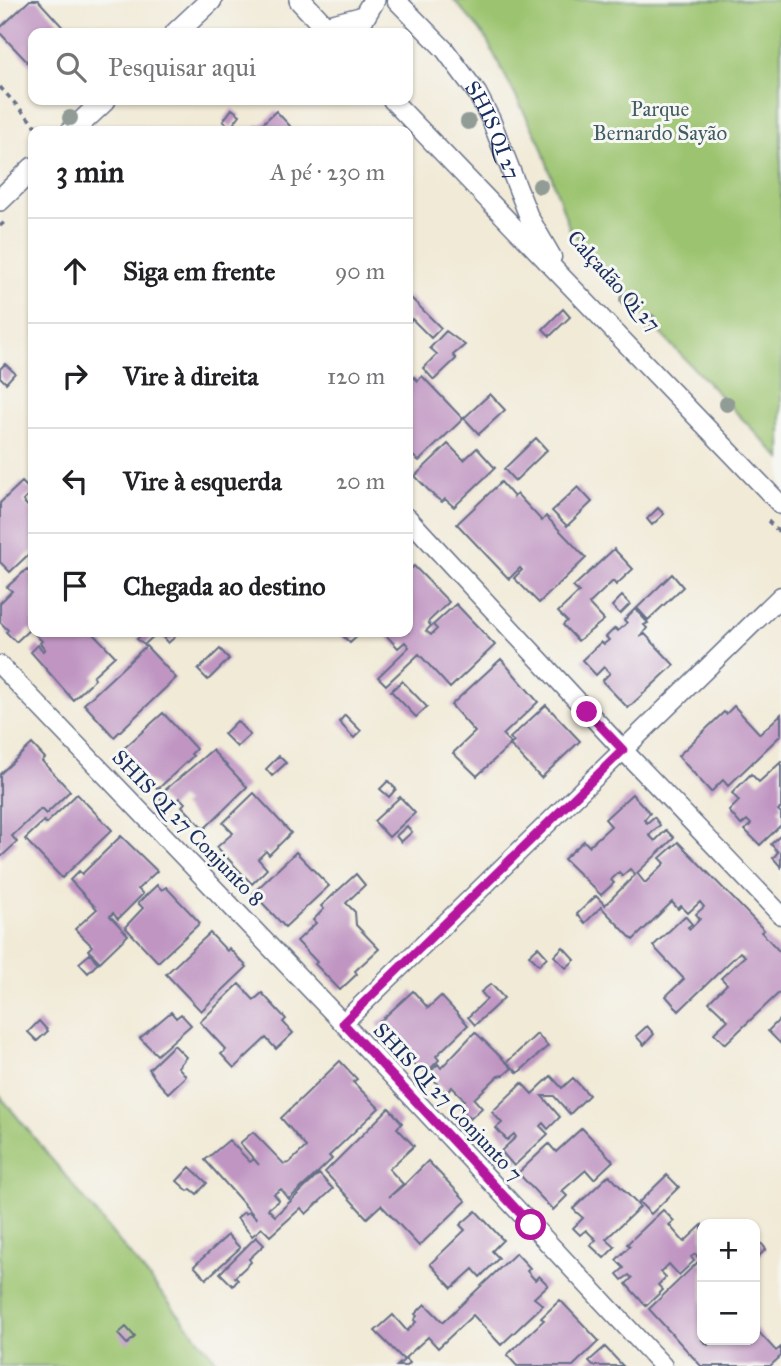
<!DOCTYPE html>
<html lang="pt">
<meta charset="utf-8">
<style>
:root{--surface:#fff;--page:#f6f6f6;--text:#202124;--muted:#757577;--line:#e0e0e0}
body{margin:0;font-family:"IM FELL Great Primer",serif;background:var(--page);color:var(--text)}
.controls{position:absolute;right:21px;bottom:21px;display:grid;overflow:hidden;border-radius:14px;box-shadow:0 2px 5px #0004}
.controls button{width:63px;height:63px;display:grid;place-items:center;padding:0;border:0;border-bottom:2px solid var(--line);background:var(--surface);color:var(--text);font:35px sans-serif}
.stop{position:absolute;width:21px;height:21px;margin:-16px;border:5px solid #b5179e;border-radius:50%;background:#fff}
.stop.end{background:#b5179e;border-color:#fff;box-shadow:0 2px 7px #0008}
.list{margin:0;padding:0;list-style:none}
h2{display:flex;justify-content:space-between;align-items:center;height:91px;margin:0;padding:0 28px;font-size:30px}
h2 small{font-size:23px;font-weight:400;color:var(--muted)}
.list li{display:grid;grid-template-columns:46px 1fr auto;gap:21px;align-items:center;box-sizing:border-box;height:105px;padding:0 28px;border-top:2px solid var(--line)}
.list b{display:block;font-size:26px;white-space:nowrap}
.list em{font-size:23px;font-style:normal;color:var(--muted)}
.icon{flex:none;width:38px;height:38px;fill:none;stroke:currentColor;stroke-width:2;stroke-linecap:round;stroke-linejoin:round}
.map{position:relative;flex:none;width:781px;height:1366px;overflow:hidden}
.search{position:absolute;background:var(--surface);box-shadow:0 2px 5px #0004;left:28px;top:28px;width:385px;height:77px;display:flex;align-items:center;gap:18px;box-sizing:border-box;padding:0 24px;border-radius:14px;color:var(--muted);font-size:26px}
.panel{position:absolute;background:var(--surface);box-shadow:0 2px 5px #0004;left:28px;top:126px;width:385px;height:511px;border-radius:14px}
.map>svg:first-child{display:block}
</style>
<div class="map">
<svg width="781" height="1366" viewBox="0 0 781 1366">
<rect width="100%" height="100%" fill="#f6f6f2"/>
<filter id="ink" filterUnits="userSpaceOnUse"><feTurbulence type="fractalNoise" baseFrequency=".0143" numOctaves="2"/><feDisplacementMap in="SourceGraphic" scale="14" xChannelSelector="R" yChannelSelector="G"/><feConvolveMatrix kernelMatrix="1 2 1 2 8 2 1 2 1" color-interpolation-filters="sRGB"/></filter>
<filter id="wash" filterUnits="userSpaceOnUse"><feTurbulence type="fractalNoise" baseFrequency=".00686" numOctaves="4" result="noise"/><feDisplacementMap in="SourceGraphic" scale="28" xChannelSelector="R" yChannelSelector="G"/><feGaussianBlur stdDeviation="1.57" result="paint"/><feColorMatrix in="noise" values="0 0 0 0 0 0 0 0 0 0 0 0 0 0 0 0 0 1.4 0 .05"/><feComposite in="paint" operator="in"/></filter>
<g filter="url(#wash)">
<rect width="100%" height="100%" fill="#f1ead7"/>
<path fill="#9cc470" stroke="#5c7a67" stroke-width="2" d="M454,0H781V459L658,331L570,230L540,143L484,35Z
M0,1096L221,1366H0Z"/>
<g id="blocks">
<path fill="#c095c2" d="M30,0H38L68,33H33V68L0,33V28Z
M232,109L240,115L231,127L223,121Z
M276,111L290,126L285,131H255L254,128L258,124L260,126Z
M408,295L441,328L431,338L412,319L408,324Z
M563,309L570,317L550,336L543,329Z
M446,331L465,345L453,355L456,359L434,380L423,368L437,354L430,348Z
M5,364L15,373L6,383L0,377V369Z
M422,376L463,419L419,461L408,452V383L414,377L418,381Z
M490,394L505,410L479,434L464,418Z
M536,438L547,450L515,481L504,469Z
M448,444L464,460L477,448L495,468L454,507L445,499L442,502L434,496L415,476Z
M22,482L32,492L23,501L33,512V550L10,572L0,562V503Z
M501,482L514,497L517,494L542,521L546,516L586,558L539,603L514,578L522,570L520,568L509,579L457,524Z
M578,487L592,502L567,526L552,511Z
M658,508L664,514L652,525L647,519Z
M614,549L633,569L616,585L613,581L589,604L604,620L578,641L563,625L567,621L558,612L579,592L573,587Z
M408,564L412,568L414,566L449,602L428,622L431,626L426,631L431,635L437,629L433,625L456,604L495,645L450,688L419,654L386,685L378,677L409,647L405,642L398,648L383,632H408Z
M27,569L33,576V632H92L115,656L93,676L95,679L73,700L31,652L38,645L43,651L45,649L40,643L42,641L30,629L16,642L6,632L8,630L0,622V603L12,591L7,587Z
M672,574L683,587L648,620L637,608Z
M622,596L630,604L620,614L612,606Z
M635,609L648,623L644,625L647,628L640,637L645,634L674,665L628,708L602,681L610,673L604,667L596,675L582,660L601,642L604,644L609,640L606,637L615,628L618,631L627,623L624,620Z
M145,632H170L175,637L168,643L158,632L144,645L137,639Z
M339,632H362L350,643Z
M146,646L176,678L114,737L84,704Z
M220,649L229,659L208,680L198,670Z
M501,659L538,702L503,735L511,744L477,776L453,753L475,732L451,705Z
M402,681L427,707L416,717L391,691Z
M546,705L580,741L541,778L510,745L514,742L510,738Z
M734,706L760,734L781,714V735L728,786L723,780L711,792L678,756L724,712L726,714Z
M163,713L196,749L191,754L193,756L158,789L150,781L148,782L121,751Z
M345,715L361,731L354,738L339,722Z
M237,721L250,735L237,747L224,734Z
M32,744L45,758L42,761L70,791L46,814L41,809L12,836L17,842L0,858V774Z
M212,750L247,787L204,829L182,806L185,803L180,798L170,808L158,796Z
M279,756L286,763L272,776L266,769Z
M781,762V808L778,810L781,813V825L760,845L745,830L751,824L747,820L741,825L729,811L739,801L732,793L751,774L759,782Z
M388,781L396,789L389,797L380,789Z
M254,793L291,833L269,855L266,851L258,859L267,869L252,884L217,847L233,833L223,823Z
M77,794L112,830L62,878L25,839L44,821L46,824Z
M632,794L650,813L644,820L647,823L654,817L660,825L649,835L655,841L666,830L674,838L637,873L645,883L665,863L660,858L678,842L764,930L761,932L781,953V991L725,1044L714,1033L728,1020L709,1002L727,984L721,978L745,956L740,952L679,1011L666,996L684,979L653,946L685,916L692,924L688,927L690,929L700,919L696,914L704,907L700,902L688,913L681,906L678,909L672,902L633,940L601,907L585,923L577,914L596,896L605,905L635,875L630,869L622,876L619,872L611,880L614,883L601,895L564,859L584,841L589,846L611,826L605,819Z
M400,797L415,813L389,837L374,821Z
M407,826L412,832L401,842L396,836Z
M781,835V867L773,858L778,852L771,844Z
M121,836L157,871L138,889L143,894L118,919L113,913L110,916L128,935L100,962L88,950L92,946L75,929L97,909L70,880L79,871L82,874Z
M296,852L329,886L285,927L253,893Z
M356,874L365,885L346,903L355,912L356,925L379,949L355,971L357,974L340,990L315,964L317,962L297,941L316,923L313,920L324,909L321,906Z
M157,885L162,890L166,887L200,923L158,962L125,927L143,908L138,903Z
M210,933L227,951L229,948L247,967L201,1011L166,974Z
M538,947L547,957L539,965L529,955Z
M563,947L575,960L566,968L554,956Z
M90,954L98,963L88,973L79,963Z
M239,984L254,1000L262,993L286,1019L283,1022L293,1033L276,1049L266,1038L234,1068L221,1054L226,1050L200,1022Z
M491,984L504,998L475,1025L468,1017L487,999L481,992Z
M413,991L428,1008L441,996L468,1025L436,1056L439,1060L426,1073L422,1068L420,1070L377,1024Z
M171,1012L176,1018L181,1014L191,1025L157,1055L140,1038Z
M781,1018V1044L768,1031Z
M39,1021L48,1031L37,1041L28,1032Z
M647,1026L654,1034L644,1045L636,1036Z
M475,1032L512,1068L504,1075L498,1076L474,1099L482,1108L470,1119L458,1105L464,1100L461,1096L452,1087L446,1093L428,1074L438,1064L441,1068Z
M537,1034L548,1046L518,1073L507,1062Z
M174,1045L186,1057L178,1067L186,1076L168,1093L156,1080L149,1069Z
M340,1061L357,1079L353,1082L379,1108L329,1156L332,1159L310,1180L289,1199L281,1189L274,1194L279,1200L268,1209L275,1216L319,1174L333,1189L306,1214L301,1208L270,1236L262,1228L252,1236L237,1218L244,1212L245,1214L249,1212L257,1219L205,1160L229,1140L250,1162L254,1159L259,1165L240,1143L253,1132L284,1164L289,1163L306,1147L281,1118Z
M551,1076L562,1088L573,1078L589,1095L570,1114L554,1096H542L560,1117L548,1129L543,1123L540,1126L548,1134L514,1166L501,1151L516,1137L514,1134L507,1140L496,1128L502,1123L492,1112L522,1083L532,1094Z
M389,1108L402,1123L397,1128L414,1146L389,1169L403,1184L389,1197L406,1183L428,1161L466,1201L419,1246L381,1205L367,1218L325,1172Z
M582,1128L613,1161L594,1179L586,1170L562,1191L567,1196L553,1210L518,1173L549,1144L556,1152Z
M190,1167L207,1183L197,1194L191,1189L188,1191L177,1181Z
M609,1175L640,1207L606,1239L615,1247L604,1258L590,1245L596,1240L586,1230L580,1235L573,1228L583,1218L573,1209Z
M667,1175L679,1187L651,1214L639,1202Z
M663,1210L674,1221L669,1225L684,1242L702,1225V1253L698,1257L695,1254L691,1257L694,1261L679,1275L669,1264L661,1272L666,1277L658,1285L663,1290L646,1306L626,1284L632,1278L629,1275L622,1280L617,1274L624,1268L616,1260L630,1246L627,1244Z
M476,1211L503,1240L492,1251L499,1258L480,1277L473,1269L452,1288L430,1264L465,1230L460,1225Z
M228,1235L240,1248L206,1279L194,1266Z
M755,1236L766,1249L755,1260Z
M256,1237L264,1245L249,1259L251,1262L235,1277L238,1280L233,1286L220,1273Z
M516,1253L530,1268L527,1271L535,1280L539,1276L548,1285L534,1298L543,1305L501,1345L473,1315L438,1348L428,1337L405,1358L410,1363L407,1366H397L404,1360L375,1331L393,1315L407,1331L416,1322L414,1320L417,1316L415,1314L425,1304L443,1322Z
M699,1261L702,1264V1340L708,1345L714,1340H755V1328L776,1351L781,1347V1356L770,1366H701L649,1309Z
M560,1300L599,1341L573,1366H517L507,1355L544,1320L541,1318Z
M126,1327L135,1337L127,1344L118,1334Z
M605,1347L623,1366H594L589,1361Z"/>
</g>
</g>
<g filter="url(#ink)">
<use href="#blocks" fill-opacity="0" stroke="#667088" stroke-width="2"/>
<g fill="none" stroke-linecap="round" stroke-linejoin="round">
<defs>
<g id="minor">
<path id="s1" d="M396,0L445,50L477,93L491,120L529,217L552,257"/>
<path d="M392,100L781,505"/>
<path d="M408,518L623,750L781,915"/>
<path d="M0,665L343,1023L663,1366"/>
<path d="M343,1023L781,596"/>
</g>
<path id="tertiary" d="M300,0L325,27L364,17L374,0
M176,33L211,0
M72,131L105,100
M0,200L33,168"/>
</defs>
<use href="#minor" stroke="#667088" stroke-width="21"/>
<use href="#tertiary" stroke="#667088" stroke-width="24"/>
<path stroke="#667088" stroke-width="3.5" stroke-dasharray="5 5" stroke-linecap="butt" d="M0,87L40,131
M0,226L7,220
M768,521L781,534"/>
<use href="#minor" stroke="#fff" stroke-width="18"/>
<use href="#tertiary" stroke="#fff" stroke-width="21"/>
</g>
<g fill="#919c97">
<circle cx="70" cy="118" r="8"/>
<circle cx="468" cy="122" r="8"/>
<circle cx="540" cy="186" r="8"/>
<circle cx="627" cy="300" r="8"/>
<circle cx="649" cy="321" r="8"/>
<circle cx="727" cy="404" r="8"/>
</g>
</g>
<g fill="none" stroke-linecap="round" stroke-linejoin="round" filter="url(#ink)">
<path stroke="#b5179e" stroke-width="9" d="M531,1225L343,1023L623,750L587,712"/>
</g>
<g text-anchor="middle" dominant-baseline="central" stroke-width="6" stroke-linejoin="round" paint-order="stroke">
<g font-size="21" fill="#425c63" stroke="#f6f6f2">
<text x="660" y="109">Parque<tspan x="660" dy="24">Bernardo Sayão</tspan></text>
</g>
<g font-size="21" fill="#1b2f5e" stroke="#f6f6f2">
<text stroke="none"><textPath href="#s1" startOffset="164">SHIS QI 27</textPath></text>
<text transform="translate(614 281) rotate(48)">Calçadão Qi 27</text>
<text transform="translate(188 828) rotate(46)">SHIS QI 27 Conjunto 8</text>
<text transform="translate(448 1102) rotate(47)">SHIS QI 27 Conjunto 7</text>
</g>
</g>
</svg>
<div class="controls">
<button>+</button>
<button>−</button>
</div>
<div class="stop" style="left:531px;top:1225px"></div>
<div class="stop end" style="left:587px;top:712px"></div>
<div class="search"><svg class="icon" aria-label="search" viewBox="0 0 24 24"><circle cx="10" cy="10" r="6"/><path d="M15 15l6 6"/></svg>Pesquisar aqui</div>
<section class="panel">
<h2>3 min<small>A pé · 230 m</small></h2>
<ul class="list">
<li><svg class="icon" aria-label="ahead" viewBox="0 0 24 24"><path d="M12 20V5M6 11l6-6 6 6"/></svg><div><b>Siga em frente</b></div><em>90 m</em></li>
<li><svg class="icon" aria-label="right" viewBox="0 0 24 24"><path d="M7 20v-9h11M14 6l5 5-5 5"/></svg><div><b>Vire à direita</b></div><em>120 m</em></li>
<li><svg class="icon" aria-label="left" viewBox="0 0 24 24"><path d="M17 20v-9H6M10 6l-5 5 5 5"/></svg><div><b>Vire à esquerda</b></div><em>20 m</em></li>
<li><svg class="icon" aria-label="arrive" viewBox="0 0 24 24"><path d="M6 21V4h12l-3 4 3 4H6"/></svg><div><b>Chegada ao destino</b></div></li>
</ul>
</section>
</div>
